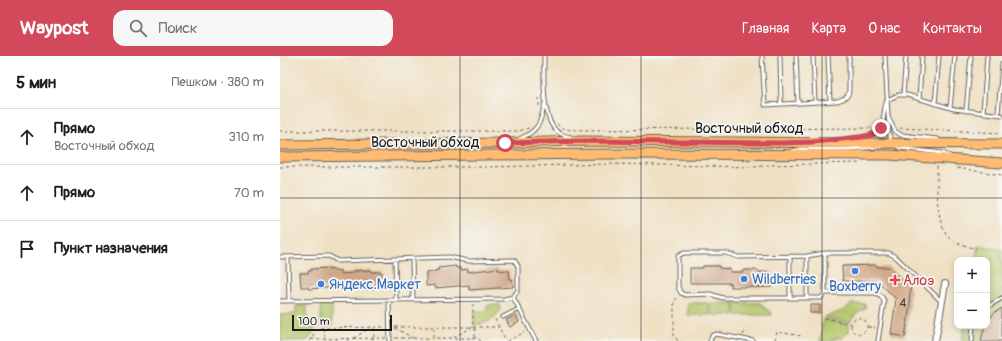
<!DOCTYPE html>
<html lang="ru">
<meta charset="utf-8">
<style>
:root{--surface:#fff;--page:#f6f6f6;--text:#202124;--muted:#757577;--line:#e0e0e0;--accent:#d1495b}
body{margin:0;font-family:Pangolin,sans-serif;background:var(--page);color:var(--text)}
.controls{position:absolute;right:12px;bottom:12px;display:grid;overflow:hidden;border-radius:8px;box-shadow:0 2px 6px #0003}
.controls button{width:36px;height:36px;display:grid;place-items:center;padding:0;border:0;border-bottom:1px solid var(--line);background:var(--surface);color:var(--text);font:20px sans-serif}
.scale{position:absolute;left:12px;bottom:10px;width:100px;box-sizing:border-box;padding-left:4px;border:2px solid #1c1c1c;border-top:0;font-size:11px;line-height:14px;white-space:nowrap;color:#1c1c1c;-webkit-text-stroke:3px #f6f6f2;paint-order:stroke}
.stop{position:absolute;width:12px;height:12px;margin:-9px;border:3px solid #d1495b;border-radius:50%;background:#fff}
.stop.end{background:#d1495b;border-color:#fff;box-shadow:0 1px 4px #0008}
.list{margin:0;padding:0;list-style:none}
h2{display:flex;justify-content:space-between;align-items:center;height:52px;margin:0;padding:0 16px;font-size:17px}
h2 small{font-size:13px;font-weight:400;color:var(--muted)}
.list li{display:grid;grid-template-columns:26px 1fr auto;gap:12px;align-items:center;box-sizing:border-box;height:56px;padding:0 16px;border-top:1px solid var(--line)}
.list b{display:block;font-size:15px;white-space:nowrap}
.list p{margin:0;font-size:13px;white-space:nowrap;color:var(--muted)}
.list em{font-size:13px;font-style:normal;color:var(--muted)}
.icon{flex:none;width:22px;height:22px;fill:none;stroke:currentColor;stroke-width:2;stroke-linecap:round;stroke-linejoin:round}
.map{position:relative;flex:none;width:722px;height:285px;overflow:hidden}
header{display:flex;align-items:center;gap:24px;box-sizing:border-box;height:56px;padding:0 20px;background:var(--accent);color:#fff}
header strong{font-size:19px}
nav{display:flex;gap:22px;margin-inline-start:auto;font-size:14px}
.search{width:280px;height:36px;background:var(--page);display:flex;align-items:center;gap:10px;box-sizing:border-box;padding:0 14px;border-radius:12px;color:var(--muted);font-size:15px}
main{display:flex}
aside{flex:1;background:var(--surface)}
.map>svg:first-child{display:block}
</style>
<header>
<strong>Waypost</strong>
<div class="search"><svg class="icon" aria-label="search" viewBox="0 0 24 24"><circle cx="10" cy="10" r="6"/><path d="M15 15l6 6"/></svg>Поиск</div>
<nav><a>Главная</a><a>Карта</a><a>О нас</a><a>Контакты</a></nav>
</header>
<main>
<aside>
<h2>5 мин<small>Пешком · 380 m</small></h2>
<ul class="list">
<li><svg class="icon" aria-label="ahead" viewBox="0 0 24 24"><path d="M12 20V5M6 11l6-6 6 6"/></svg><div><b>Прямо</b><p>Восточный обход</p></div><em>310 m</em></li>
<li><svg class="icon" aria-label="ahead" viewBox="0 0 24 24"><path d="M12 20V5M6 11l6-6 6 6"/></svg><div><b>Прямо</b></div><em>70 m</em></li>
<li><svg class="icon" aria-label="arrive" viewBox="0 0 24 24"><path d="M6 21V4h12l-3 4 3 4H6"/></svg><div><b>Пункт назначения</b></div></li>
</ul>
</aside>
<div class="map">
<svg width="722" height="285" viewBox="0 0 722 285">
<rect width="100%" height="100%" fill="#f6f6f2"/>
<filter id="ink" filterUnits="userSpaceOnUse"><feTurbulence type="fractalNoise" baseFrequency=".025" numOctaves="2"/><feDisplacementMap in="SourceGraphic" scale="8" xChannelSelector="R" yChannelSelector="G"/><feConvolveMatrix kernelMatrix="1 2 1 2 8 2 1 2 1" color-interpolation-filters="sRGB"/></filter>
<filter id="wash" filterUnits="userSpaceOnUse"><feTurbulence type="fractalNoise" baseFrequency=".012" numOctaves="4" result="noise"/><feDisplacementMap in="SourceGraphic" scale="16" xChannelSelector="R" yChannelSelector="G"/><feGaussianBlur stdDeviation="0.9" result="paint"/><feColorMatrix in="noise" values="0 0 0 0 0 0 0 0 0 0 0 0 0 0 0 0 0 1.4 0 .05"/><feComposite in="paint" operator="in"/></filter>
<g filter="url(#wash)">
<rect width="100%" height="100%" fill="#efe0c2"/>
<path fill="#b5c669" stroke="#687142" d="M698,189L722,194V285H682L685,270H707V204H696Z
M408,247H429V259H408Z
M431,247H454V259H431Z
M455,247H480L493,259H456Z
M572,248H585V253C578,256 573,260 570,267L544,261L562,255Z
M41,249H52V270L41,271Z
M210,249H220C221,261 205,269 194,269V255H207V250Z
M16,250H27V271H37L27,285H0V259L16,258Z
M543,263L569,269V275L563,282H557L551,285H540Z"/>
<g id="blocks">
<path fill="#d0a787" d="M595,209L598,211H609L631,232L629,245H630V249L625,281L611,278L616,243L598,225H563L562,210Z
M176,210V212H181V214L188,213V216L218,212V214L229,215L230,223H232L233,231L189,234V229L155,232V229L146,230V216L156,215V214H159L158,212Z
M423,210H439V212L450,213V216H463L464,214H478V216H491L492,231H451L450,227H410V212H423Z
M48,212L49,214L54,213V215H61V218L73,217V215L91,214V216H102L103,230L94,231V233L71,234V232L62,233V231L28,233V231H21L20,217H28V215H31V213Z
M530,249H540V257H530Z
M722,252V285H701L703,276L705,270H707V266L714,257Z
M236,259L239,266L230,271L226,264Z"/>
</g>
</g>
<g filter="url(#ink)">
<use href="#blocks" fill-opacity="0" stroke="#666156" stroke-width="1"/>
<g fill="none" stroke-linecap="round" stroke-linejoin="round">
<defs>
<path id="service" d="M264,0C264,20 262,54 273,71C277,77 284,80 291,81
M482,0L485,49L557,45C564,43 568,42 569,35V0
M500,0L501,48
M516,0L518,47
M533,0L535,46
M548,0L550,45
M605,0L609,78L612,86
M623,39L626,0
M639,43L642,0
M655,48L659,0
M670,52L675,0
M686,55L691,0
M703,57L707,0
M718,58L722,7
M609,63L615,75L621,79L658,83
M239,83C259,75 261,66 265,46
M565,83C579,81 599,82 603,66C604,58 604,51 607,44L618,39H627L674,53L722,59
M617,91L619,92L662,97L670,100
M511,95L521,93H567L601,91
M545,197V237L541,242H443L430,238L405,239L401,237L398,231V200L404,197H446L458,201L527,200L545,197H609L617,202L662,246
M527,200V242
M0,201L49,200L58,205L169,201L188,205L234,204L238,210V234L233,241L256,285
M8,201L9,245
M510,201V242
M115,203L116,244
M132,203L133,244
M545,237H595C600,238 604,242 604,246L598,285
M109,244L110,285
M0,245L224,243L233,241
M707,251L722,242
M223,261L239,253
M430,285L432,280L436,278L473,285
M692,285L693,270"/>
<path id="minor" d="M655,285L665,228"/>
<path id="primary" d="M0,89L225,87L306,85L722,88
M0,101L331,98L609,99L722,107"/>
</defs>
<use href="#service" stroke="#666156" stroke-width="5"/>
<use href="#minor" stroke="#666156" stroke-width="8"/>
<use href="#primary" stroke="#666156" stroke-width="11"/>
<path stroke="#666156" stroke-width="1" stroke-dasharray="3 3" stroke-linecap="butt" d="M259,50V42
M277,68L282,72L291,74L592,72
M620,72L722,77
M0,75H239L249,72
M657,110C657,129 655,169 670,182C677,188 688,190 696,193
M0,111H210L331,108L476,111L488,109L580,107
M677,112L722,119
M397,242L394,245V279L398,285
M545,262L571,268
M571 270a8 8 0 1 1 16 0a8 8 0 1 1-16 0Z
M215,263L226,285
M115,271H219
M588,271L595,272
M43,272L46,285
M94,272V282
M115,272L133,282
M154,272V282
M195,272V282
M463,279L465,272
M174,281L193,271V248
M74,282L90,272
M115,282H197L201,285
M31,283L106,282
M29,285L38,272L104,271
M67,285L71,283
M228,285L245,276
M495,285L497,276L522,280"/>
<use href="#service" stroke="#fff" stroke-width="3"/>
<use href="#minor" stroke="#fff" stroke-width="6"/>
<use href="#primary" stroke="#ffbb71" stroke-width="9"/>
</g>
</g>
<g fill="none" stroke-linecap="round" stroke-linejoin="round" filter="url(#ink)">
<path stroke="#d1495b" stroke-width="5" d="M225,87L306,85L501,87L533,86L582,81L595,78L601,72"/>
</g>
<path fill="none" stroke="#1c1c1c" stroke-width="1" stroke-opacity="0.55" d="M180,0V285M361,0V285M542,0V285M0,142H722"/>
<g fill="#3f7fe0" stroke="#f6f6f2" stroke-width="1.5">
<circle cx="575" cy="215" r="4"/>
<circle cx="464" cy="223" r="4"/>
<circle cx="41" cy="228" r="4"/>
</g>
<path fill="#e0444e" stroke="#f6f6f2" stroke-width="1.5" d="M613 218h4v4h4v4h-4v4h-4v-4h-4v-4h4z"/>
<g text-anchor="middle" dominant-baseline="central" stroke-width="3.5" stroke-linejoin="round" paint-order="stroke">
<g font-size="12" fill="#493f37">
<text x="623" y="247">4</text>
</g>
<g font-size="14" fill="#1c1c1c" stroke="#f6f6f2">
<text x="469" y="72">Восточный обход</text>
<text x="145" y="86">Восточный обход</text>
</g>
<g font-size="14" fill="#366cbe" stroke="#f6f6f2" text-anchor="start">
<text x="472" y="223">Wildberries</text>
<text x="49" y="228">Яндекс.Маркет</text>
<text x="575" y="230" text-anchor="middle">Boxberry</text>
</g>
<g font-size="14" fill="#be3a42" stroke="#f6f6f2" text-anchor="start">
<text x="623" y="224">Алоэ</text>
</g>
</g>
</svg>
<div class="controls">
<button>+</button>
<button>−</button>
</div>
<div class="scale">100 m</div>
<div class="stop" style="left:225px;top:87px"></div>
<div class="stop end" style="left:601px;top:72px"></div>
</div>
</main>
